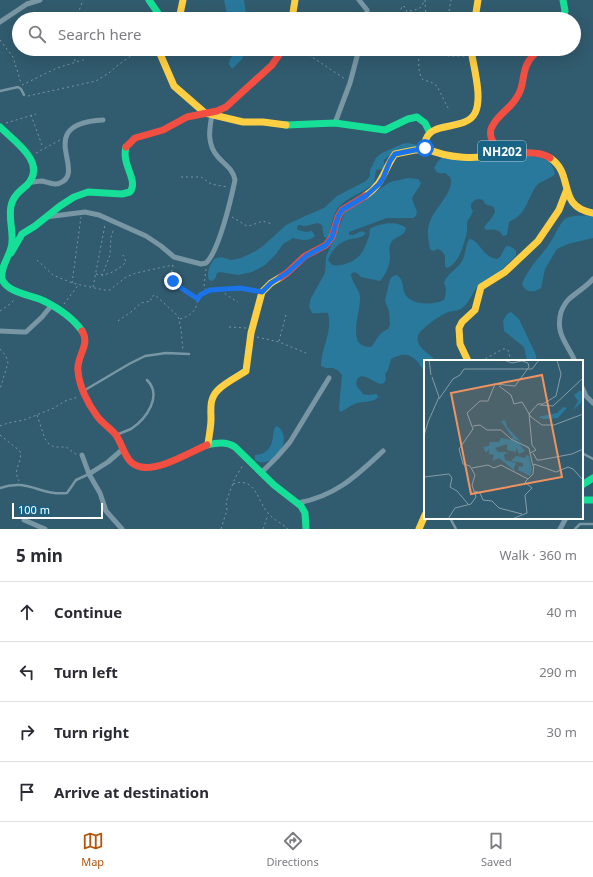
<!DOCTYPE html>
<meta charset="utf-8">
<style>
:root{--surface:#fff;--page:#f2f2f3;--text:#2b2b33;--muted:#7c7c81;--line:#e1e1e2;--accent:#b45309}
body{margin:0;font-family:"Noto Sans",sans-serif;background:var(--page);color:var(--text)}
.scale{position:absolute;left:12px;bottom:10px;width:91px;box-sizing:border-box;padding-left:4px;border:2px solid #fff;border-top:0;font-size:11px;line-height:14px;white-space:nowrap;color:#fff;-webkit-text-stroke:3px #186487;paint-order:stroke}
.stop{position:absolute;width:12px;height:12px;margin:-9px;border:3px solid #1a73e8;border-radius:50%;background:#fff}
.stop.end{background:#1a73e8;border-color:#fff;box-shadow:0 1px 4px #0008}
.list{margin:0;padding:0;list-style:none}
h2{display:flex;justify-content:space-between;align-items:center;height:52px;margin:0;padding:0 16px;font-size:17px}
h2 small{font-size:13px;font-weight:400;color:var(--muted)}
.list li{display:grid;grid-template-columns:26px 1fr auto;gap:12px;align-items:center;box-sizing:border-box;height:60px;padding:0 16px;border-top:1px solid var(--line)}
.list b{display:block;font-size:15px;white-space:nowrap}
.list em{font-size:13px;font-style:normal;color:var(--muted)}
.icon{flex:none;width:22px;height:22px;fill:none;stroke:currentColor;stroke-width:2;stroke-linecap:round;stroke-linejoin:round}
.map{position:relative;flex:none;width:593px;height:529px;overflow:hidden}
.search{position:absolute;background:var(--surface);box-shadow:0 4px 16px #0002;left:12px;right:12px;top:12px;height:44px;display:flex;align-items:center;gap:10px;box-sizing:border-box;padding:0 14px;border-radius:22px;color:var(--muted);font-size:15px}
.sheet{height:292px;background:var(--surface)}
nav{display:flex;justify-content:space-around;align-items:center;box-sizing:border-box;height:56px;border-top:1px solid var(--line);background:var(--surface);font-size:11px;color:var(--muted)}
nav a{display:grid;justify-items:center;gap:2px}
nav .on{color:var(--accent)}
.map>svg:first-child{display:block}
</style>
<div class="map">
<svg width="593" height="529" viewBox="0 0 593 529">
<rect width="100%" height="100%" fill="#315b6e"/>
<path fill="#29799d" d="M224,0H244L247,19H228Z
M238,49H246L242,59L232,69L229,64L230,59Z
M408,143L417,145L416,147L393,152L384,160V166L382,169L376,170L374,183C363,194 343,198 336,211C332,219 331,228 329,236L327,238L324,237L322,225L318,223L305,226L298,225L297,228L298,230L306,232L312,231L315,236C308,242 301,240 293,238L283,244L276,254L265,265L252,272L238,275L220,272L217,273L215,279L212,281L209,280C206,273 210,265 214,259L221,257L231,260L241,258L254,252L263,246L286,225L305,216L324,208L337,196L366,181L370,176V170L376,158L382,153L402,144Z
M506,155C524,156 552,152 555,174C550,179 543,180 538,184C531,191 529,202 524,209C521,215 515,219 509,222L507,235L503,236C499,229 494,229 486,230L484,228C487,222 492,219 495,212L494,207L485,204L483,200L479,199L475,200L471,204V208L473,211C472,215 469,218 467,222C467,225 467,229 467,232C464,244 459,264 447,268L445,266V256L442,251L438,249L433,251L430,249C428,238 426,229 431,219C435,209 456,189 450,177C449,176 447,175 445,173C439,174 437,173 434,168L438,161L442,158C464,161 485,159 506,155Z
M408,178L418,179L421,183C419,189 414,193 412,199L417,212L416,216L413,218H387L349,232V235H353L362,231L366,233C360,240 353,237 345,241C337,244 331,252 328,260L332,265C343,267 357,261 363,251C365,247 367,242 368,239C370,236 369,233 370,229C378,223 398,220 406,228C404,238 395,235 391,243C388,247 390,253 390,258C390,265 385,276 380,281L361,277L357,273L354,272L351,274C352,284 359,288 360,297C361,313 345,348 371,347C378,339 377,334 388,329L390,325L389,311L385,301L390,279L393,276L397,275C404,281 402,285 404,292C409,306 433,305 444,300C446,295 447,288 444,283C447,273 457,270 462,261C466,254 465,246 469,239C479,239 482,257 497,259L500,257L506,246C511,246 513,248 516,251V256C510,261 505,267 500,271C494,276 485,279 479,285C472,292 470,303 461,309C456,311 450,311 446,313C439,316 420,329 418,336C415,347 429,353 435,360L434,361H425V371C421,368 420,364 417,361C408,352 401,354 391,359L388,370L385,374L386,379L384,383L381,384C373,382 372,378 361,376L357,379L356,385L363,394L368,395L377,394L378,397C373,403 364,401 357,403C350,405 346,410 340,412L339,407L342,375L339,371L333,368H326L321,366C321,348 333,332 328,313C322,312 318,314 312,313L309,306L311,298L325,273L326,257L345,212L390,182Z
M593,216V238L568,244L557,249L545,269L541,288C533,293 526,293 522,284C528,268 541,256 550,243C555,236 559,224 565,219C573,214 585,216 593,216Z
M511,312L519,319L536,355V361H527L524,347L504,331L503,321L507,314Z
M277,426C296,439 271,471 255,460V455C259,454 263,454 265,452C274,447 272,435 275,427Z"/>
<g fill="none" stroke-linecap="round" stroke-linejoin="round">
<path stroke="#7896a4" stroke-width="1" stroke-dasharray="2 3" stroke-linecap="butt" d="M425,0L426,19
M449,11L451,0
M76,19L83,0
M126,19V18
M398,19L402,6L405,7L407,12C415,9 422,11 424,0
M0,40L13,57L21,83
M74,49L75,62
M295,49L309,55L345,79
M413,49L449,56H466
M419,49C419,59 417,72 423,80L431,82L437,86L448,108
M22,85L57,68L86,59
M28,96L96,81L109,73L118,65L141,49
M31,115L43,148
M6,123L36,114
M36,153L60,140
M181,177H201L211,184L227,187
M232,217L247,226H249L263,221L272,224
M37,260L53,275L72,283L104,290H110L126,277L136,273L173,265
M173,265L171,275L175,284L198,299
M206,269L204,286L206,290
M96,274C107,277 118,270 126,262L123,255
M102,276L110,255L111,237L114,228
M72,283L81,217
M93,287L105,225
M221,290L228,296L238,302
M64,304L79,284
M0,311L10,304L15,299
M180,319C189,316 195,313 197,303C198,300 199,297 201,295C209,286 244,288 255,291
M118,321L131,312L141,303L151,301V297L155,295L178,316L181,329L183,350
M229,327L246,328
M257,337L279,342L306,353
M279,341L286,315
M0,349L6,356L8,363L0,389
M481,361L503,349H506L508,350L511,361
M37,415L45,439L49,444L54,447H66L77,455
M0,426L8,423L24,420L54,408L65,401L78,397
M0,435L20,451C23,463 12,468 19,481
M233,484C256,476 257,501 268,513C273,520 282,523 288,529
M221,529L227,510L226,502L235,478L243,465
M263,529L268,515"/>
<path stroke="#7896a4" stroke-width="2.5" d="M0,91L18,87L21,89L24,95
M85,390L129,364L145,356L166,353L189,354
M116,435C121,433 126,431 131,429C146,419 163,396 147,380
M582,453L593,459
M0,488C28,478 40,496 67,493L76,480L89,474
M450,518L456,529
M575,529L580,524H593"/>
<path stroke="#7896a4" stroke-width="5" d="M359,0L367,10L368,19
M0,22L27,4L40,0
M335,123L350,83L359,49
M29,183C33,182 38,181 42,181C48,182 54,186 60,183C88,172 32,124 103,120
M46,217L85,212L99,215L146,236L161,246L174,257L201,264L206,263C219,251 231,199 235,180C233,169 225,165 218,157C207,145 209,130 212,115
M0,331L22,332H26L42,317L51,306
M575,361C567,343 555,334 561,312C563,307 565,303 569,299C577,292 586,287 593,279
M582,387L586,396L593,403
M82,455L89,474L100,493L106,511L122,529
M262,472L277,457L290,442L329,378
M89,474L108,462L123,449
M298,503C336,496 356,476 383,451
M24,520L45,529
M560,529L566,518"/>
<path stroke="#16e098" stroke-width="7" d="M149,0L162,19
M563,0L565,11L563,19
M286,125L335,123L385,130L408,119L417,117L425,123L430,133
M0,127C14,141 48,163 27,185C20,191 13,196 11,206C8,220 15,235 11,248C8,259 0,268 2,279C7,293 32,295 44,301C58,308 73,318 82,331
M11,253L22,234L35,226L60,206L74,197L88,192L122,194L130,192C139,180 121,165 126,147
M207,445C216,443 226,441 235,447L274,485L301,506L305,513L306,529
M582,485L593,478
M582,500H593"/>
<path stroke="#ffcf43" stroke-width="7" d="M179,19L183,0
M292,19L295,0
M475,19L478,0
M158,49L174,86L205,113L243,122H263L286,125
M471,49C473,66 483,97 475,113C466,131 432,121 426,139C425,141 425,145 425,148C444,157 482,163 500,150
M550,158C575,174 556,207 593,213
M365,196C384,183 383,171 395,154L415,150H428
M468,361L460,344L459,328L462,322L475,310L481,287L505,272L538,241L559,210L567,189
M208,444C209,436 211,427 211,419C211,409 209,399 218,390C226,382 237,377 246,371L251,333L262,292L271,283L281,277
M419,529L425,515"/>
<path stroke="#f24e42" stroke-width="7" d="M540,49C516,68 529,82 515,100C509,109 498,115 493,125C490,129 490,132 491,137C498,162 533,146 550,158
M126,147L135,138L163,130L187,117L217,111L226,107L272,65L283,49
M281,277L287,273L305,256L326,245L332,237L338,217L342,210L365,196
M82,331C91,345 76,356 78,371C79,386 88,404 97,416C102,423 110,428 116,435C124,447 125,464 141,467C160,471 190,452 207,445"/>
</g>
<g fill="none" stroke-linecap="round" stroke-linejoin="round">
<path stroke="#1a73e8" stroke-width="5" d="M173,281L178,286L198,299L200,295L210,290L240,288L262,292L271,283L287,273L306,256L326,245L332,237L338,217L342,210L367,195L379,184L383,178L390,161L395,154L415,150H428L425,148"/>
</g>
<g text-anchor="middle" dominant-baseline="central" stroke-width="4" stroke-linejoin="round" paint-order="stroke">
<rect fill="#186487" stroke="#bad0db" stroke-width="1" x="478" y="141" width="48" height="20" rx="3"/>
<g font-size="12" font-weight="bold" fill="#fff">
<text x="502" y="151">NH202</text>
</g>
</g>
<g transform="translate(424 360)">
<rect width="159" height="159" fill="#315b6e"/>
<path d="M155,31H159V41L149,50L154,41L150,35ZM139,47L143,48L134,58L120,59L114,57L133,53ZM81,60L83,67L99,84L104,86L107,91L94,80L88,79L89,74L88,77L77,61ZM77,78L93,81L101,91L95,94L92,87V92L83,90V84L71,88L74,92H84L80,95L81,100L92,103L90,108L92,112L75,98L68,101L70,95L65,94V89L62,93L59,87L65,86L66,82H75ZM103,95L105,96L108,109L106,116L94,110L95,106L99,107V103L87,101L92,96L101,98Z" fill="#29799d"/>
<path fill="none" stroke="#839da8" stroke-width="1" d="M5,0L7,15M75,26L87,35L90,44L98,42L107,57L118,65H130L159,54M15,39L29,19L36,15L40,9H108L115,0M116,45L129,46L159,18M49,66L56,65L63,70H77L87,79L105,88L106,93M0,76L4,62L15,37L8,17M109,93L113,100H116L148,94L159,89M109,106L106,93L112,90L108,85L105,54L114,44H119L132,36L137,14L133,0M48,108L64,105L70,108L77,105L104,119M0,117L25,114L28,118L26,127L33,131L44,144M51,131L56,133L59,140L68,141L75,148L98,154M24,159L31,148L47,144L52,137L48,125L51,115L46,106L39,104L35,89L49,69L43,53L56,41H64L71,24L91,26L105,7L104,3L98,1L88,3L80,0M88,159L103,153L101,135L108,128L101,122L109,114L110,104L132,112L144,107L149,109L159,120"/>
<path fill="#f09361" fill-opacity="0.15" stroke="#f09361" stroke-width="2" d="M118,15L138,117L47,134L27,33Z"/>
<rect width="159" height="159" fill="none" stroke="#fff" stroke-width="2"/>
</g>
</svg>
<div class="scale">100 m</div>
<div class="stop" style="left:425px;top:148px"></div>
<div class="stop end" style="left:173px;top:281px"></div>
<div class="search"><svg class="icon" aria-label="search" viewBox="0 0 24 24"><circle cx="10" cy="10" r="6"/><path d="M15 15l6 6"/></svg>Search here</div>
</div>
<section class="sheet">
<h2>5 min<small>Walk · 360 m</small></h2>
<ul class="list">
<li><svg class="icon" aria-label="ahead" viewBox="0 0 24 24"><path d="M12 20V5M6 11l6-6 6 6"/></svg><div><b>Continue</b></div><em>40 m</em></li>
<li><svg class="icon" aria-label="left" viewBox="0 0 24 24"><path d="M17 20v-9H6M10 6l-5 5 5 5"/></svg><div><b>Turn left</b></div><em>290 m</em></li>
<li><svg class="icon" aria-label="right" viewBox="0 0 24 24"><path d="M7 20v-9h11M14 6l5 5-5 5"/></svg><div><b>Turn right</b></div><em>30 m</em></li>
<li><svg class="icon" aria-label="arrive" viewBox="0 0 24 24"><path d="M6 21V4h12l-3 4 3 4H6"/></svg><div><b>Arrive at destination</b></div></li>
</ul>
</section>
<nav>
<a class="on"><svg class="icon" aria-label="map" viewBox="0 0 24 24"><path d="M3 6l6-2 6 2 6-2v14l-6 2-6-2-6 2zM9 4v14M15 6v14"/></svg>Map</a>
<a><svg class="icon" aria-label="directions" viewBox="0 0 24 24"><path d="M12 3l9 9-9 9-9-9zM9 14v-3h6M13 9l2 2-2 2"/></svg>Directions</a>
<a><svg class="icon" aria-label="saved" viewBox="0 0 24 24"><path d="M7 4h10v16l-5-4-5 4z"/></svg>Saved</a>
</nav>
